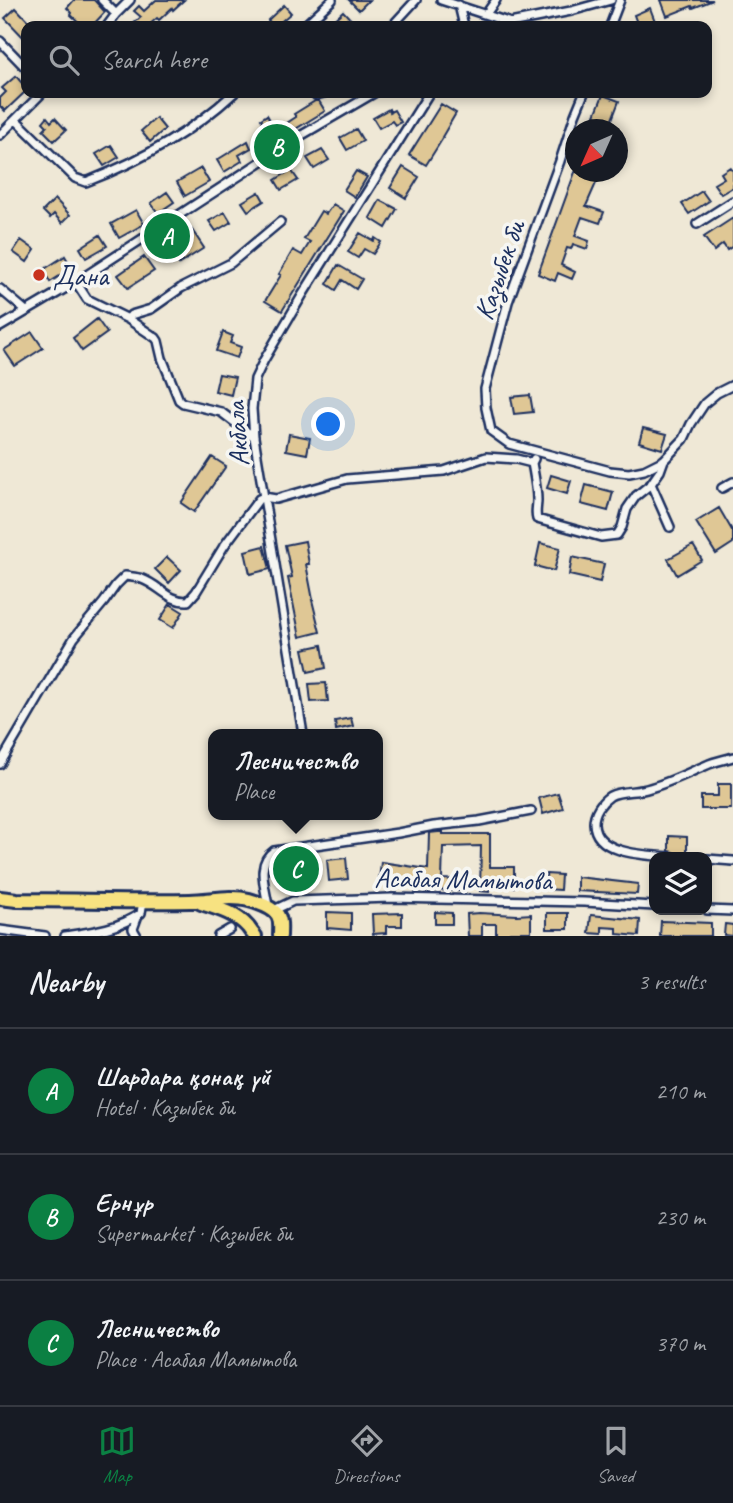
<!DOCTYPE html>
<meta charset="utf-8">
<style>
:root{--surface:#171b24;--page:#20242c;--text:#f1f3f6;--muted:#9ea1a6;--line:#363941;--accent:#0b8043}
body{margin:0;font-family:Caveat,sans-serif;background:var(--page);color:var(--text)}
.controls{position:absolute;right:21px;bottom:21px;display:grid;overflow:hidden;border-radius:14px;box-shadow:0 4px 10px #0003}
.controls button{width:63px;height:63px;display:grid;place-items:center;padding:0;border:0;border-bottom:2px solid var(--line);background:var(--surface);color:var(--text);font:35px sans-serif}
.compass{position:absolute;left:565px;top:119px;width:63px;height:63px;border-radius:50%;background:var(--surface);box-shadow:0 4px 10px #0003;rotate:225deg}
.you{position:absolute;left:329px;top:425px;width:24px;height:24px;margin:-18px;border:5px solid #fff;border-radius:50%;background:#1a73e8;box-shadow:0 0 0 10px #1a73e833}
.badge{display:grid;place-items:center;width:46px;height:46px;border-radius:50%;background:var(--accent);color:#fff;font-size:23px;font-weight:700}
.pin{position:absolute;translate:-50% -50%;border:4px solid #fff;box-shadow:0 2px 7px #0006}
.popup{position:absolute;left:208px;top:729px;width:175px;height:91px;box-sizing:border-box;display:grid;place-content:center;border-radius:14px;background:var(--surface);filter:drop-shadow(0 2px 5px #0005);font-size:23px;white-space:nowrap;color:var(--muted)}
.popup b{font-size:26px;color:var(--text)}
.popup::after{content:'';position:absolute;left:50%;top:100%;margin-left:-14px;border:14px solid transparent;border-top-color:var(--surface)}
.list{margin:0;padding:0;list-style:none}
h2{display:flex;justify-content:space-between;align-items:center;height:91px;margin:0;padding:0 28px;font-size:30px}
h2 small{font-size:23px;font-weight:400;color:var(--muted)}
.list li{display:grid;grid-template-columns:46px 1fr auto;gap:21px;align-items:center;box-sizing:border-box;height:126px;padding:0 28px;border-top:2px solid var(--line)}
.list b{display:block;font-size:26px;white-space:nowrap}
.list p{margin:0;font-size:23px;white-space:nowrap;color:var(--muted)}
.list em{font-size:23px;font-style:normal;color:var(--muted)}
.icon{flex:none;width:38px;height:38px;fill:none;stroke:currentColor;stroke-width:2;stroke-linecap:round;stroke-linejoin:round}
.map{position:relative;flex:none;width:733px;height:936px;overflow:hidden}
.search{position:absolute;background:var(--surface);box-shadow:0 4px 10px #0003;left:21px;right:21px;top:21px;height:77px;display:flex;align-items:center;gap:18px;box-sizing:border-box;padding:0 24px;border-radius:14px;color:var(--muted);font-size:26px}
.sheet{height:469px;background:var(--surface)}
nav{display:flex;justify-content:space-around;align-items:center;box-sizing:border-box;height:98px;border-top:2px solid var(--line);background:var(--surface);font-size:19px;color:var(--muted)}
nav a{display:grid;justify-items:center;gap:4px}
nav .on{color:var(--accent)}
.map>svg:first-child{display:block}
</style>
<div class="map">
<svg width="733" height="936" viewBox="0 0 733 936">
<rect width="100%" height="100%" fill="#efe8d6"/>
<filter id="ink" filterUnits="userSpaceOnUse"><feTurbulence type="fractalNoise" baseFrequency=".0143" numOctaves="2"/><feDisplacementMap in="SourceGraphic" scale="14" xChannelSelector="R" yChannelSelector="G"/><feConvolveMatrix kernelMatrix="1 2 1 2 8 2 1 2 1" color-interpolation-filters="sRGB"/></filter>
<g filter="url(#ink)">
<path fill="#dfc795" stroke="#1b2f5e" stroke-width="2" d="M74,0H94L105,12L92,26H83L71,15L72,13L67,8Z
M156,0H184L173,10L172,8L159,20L157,18L148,26H131L141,17L134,11L139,6L144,11Z
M349,0H369L359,10Z
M661,0H713L693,8L692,6L667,16Z
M284,5L291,13L276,26H273L268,20Z
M16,8L33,26H26V40L5,18Z
M650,8L656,24L650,26H638L634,15Z
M343,11L357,26H327Z
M16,76L26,88V91L5,111L0,106V98L6,92L2,88Z
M603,95L619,101L611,122L595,115Z
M315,101H319L325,111L281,138L283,140L277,144L261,119L267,115L276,130L296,117L294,114Z
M441,104L456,113L442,137L443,138L426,165L409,155Z
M389,109L390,112L394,110L401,122L395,125L392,121L379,128L373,118Z
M47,117L51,122L55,118L66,130L54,141L43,130L47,126L43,122Z
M156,118L165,129L150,142L141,131Z
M356,129L363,141L347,150L340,138Z
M248,141L251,148L239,155L242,161L224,172L217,160Z
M111,145L119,157L104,166L96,154Z
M322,150L329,160L314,169L307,158Z
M403,167L419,177L406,198L390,188Z
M730,167L733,171V187L721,194L714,184L724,178L721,173Z
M201,168L209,182L185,196L177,182Z
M291,170L298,180L281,190L275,180Z
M356,171L367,177L355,197L344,190Z
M575,172H601L586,206L604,212L600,223L582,217L575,236L589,241L587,249L573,244L571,249L567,248L561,265L575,272L572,279L558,273L555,281L538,274Z
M702,191L709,201L689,214L682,204Z
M167,192L174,202L158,213L151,203Z
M259,192L264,201L248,211L242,202Z
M55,199L70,215L62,223L54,214L50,218L43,211Z
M380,200L397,209L386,228L370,218Z
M333,204L344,211L282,311L265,301L281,275L279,274L293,250L302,255L310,242L304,239L321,211L326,214Z
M136,210L144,224L119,238L111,224Z
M225,212L231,222L216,231L209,221Z
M733,218V246L727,250L723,244L714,251L704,237Z
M192,230L204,248L179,264L168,246Z
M360,233L374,241L375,238L381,242L373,254L364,249L358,258L348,252Z
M100,235L107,246L86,258L80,248Z
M21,240L35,250L27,262L13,252Z
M65,256L72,268L50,282L43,270Z
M144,257L154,271L128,288L118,275Z
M338,265L362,279L356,289L342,280L336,290L327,284Z
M97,319L107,333L82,351L73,338Z
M32,332L43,348L15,366L4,350Z
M223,332L233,336L230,343L241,347L237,358L216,351Z
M219,374L235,377L231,395L215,391Z
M530,395L533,412L514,414L511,397Z
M643,428L667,434L662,449L639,442Z
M289,434L310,438L307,454L286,450Z
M212,457L226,466L194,512L181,503Z
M551,475L571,481L567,494L547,488Z
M586,485L613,492L608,511L581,504Z
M719,508L733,532V543L716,554L696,522Z
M305,541L309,564H306L313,600H312L320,632L300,637L288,578L292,577L285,545Z
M540,543L560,548L554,571L535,566Z
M693,545L702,560L677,575L668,559Z
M264,546L270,569L250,574L245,551Z
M167,557L181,570L169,583L155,569Z
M572,557L604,564L600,582L569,575Z
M170,604L183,612L173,628L160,620Z
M322,645L326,668L308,672L303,649Z
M326,683L328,701L311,702L309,684Z
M351,718L353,726L336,730L335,721Z
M718,784H731V809H701V796H718Z
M558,793L563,808L543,814L539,798Z
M438,832H443V834H490V867H514V887H489V892L480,891L481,846L443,847L442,879L462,880V891L428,890V887L379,880L381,862L428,869L429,833Z
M669,836L687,837V855L676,854L674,852L669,851Z
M346,858L348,879L329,881L327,860Z
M284,862H308V876H284Z
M546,874L561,875L560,890L546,889Z
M577,877L638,884L637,894L577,891Z
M327,912L351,913V930L327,928Z
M435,912L452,913V924H435Z
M402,913V926H386V933L373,934L372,914Z
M479,913L517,915L531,914V932H510V936H496V924H482V936H468L467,914Z
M547,913H568V929H547Z
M591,915L640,920L639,936L617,934V928L602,927V934L589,933Z
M661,921L711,923V936H660Z
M725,924L733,925V936L724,935Z"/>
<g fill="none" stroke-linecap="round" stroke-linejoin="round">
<defs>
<path id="minor" d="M102,0L116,14
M441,0L508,22
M459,5L464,26
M486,14L496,0
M107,26L116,14L130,0
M304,26L332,0
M392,26L416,0
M494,26L571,11L611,0
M610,26L620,0
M0,41L26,68
M584,93L575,115L560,161L508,302L485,389L486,408L491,431L509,444L610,471L629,473L644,470L664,460
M316,95L324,93
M16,120L75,178L86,182C140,161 192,132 234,93
M0,135L42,93
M697,224L733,201
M76,282L87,299L128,319L156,338L158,341L162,358L179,400L183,403L221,412L254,437
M0,289L26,311
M128,319L131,315L151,309L181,288L231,263L280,222
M0,327L76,282L302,135L374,93
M534,459L532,463C534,475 537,488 537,500C537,508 535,512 537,519L601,537L617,535L622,527L627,509L636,496L651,484L660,471L664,460L684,439L691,424L705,403L717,393L733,385
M651,484L670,527
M722,488L733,482
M303,734L254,437L252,409L255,379L264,360L303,294L429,93
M0,764L74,638L104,602L116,585L125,576C131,577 137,577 142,579C159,585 169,602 188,601L196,592L224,546L259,499L264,497L276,499L347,479L444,471L486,457L516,459L532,463
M671,857C647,855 595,855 594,823C594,812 601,802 610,796C619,791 632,792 642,790C665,785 685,774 707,765C715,761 724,760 733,757
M707,859L733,861
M268,907C266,888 255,864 274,851L398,833L434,826L479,821L531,811
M274,910L293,901L392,898L584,902L654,906
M707,910L733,911
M0,930L45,936
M65,936C92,932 118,929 141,913L143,901
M137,936L133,929L137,918
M218,936L230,929"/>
<path id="primary" d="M0,898L17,900C75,900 132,902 190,901C209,901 230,895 249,900C256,902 268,906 274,911C282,917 280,927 280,936
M201,903C217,908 236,913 248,927C250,930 252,933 255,936"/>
</defs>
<use href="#minor" stroke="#1b2f5e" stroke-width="12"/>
<use href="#primary" stroke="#1b2f5e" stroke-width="18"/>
<use href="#minor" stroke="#f6f6f2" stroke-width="7"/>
<use href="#primary" stroke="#f7e281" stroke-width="12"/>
</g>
</g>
<circle fill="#c8321e" stroke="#f6f6f2" stroke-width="2.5" cx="39" cy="275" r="7"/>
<g text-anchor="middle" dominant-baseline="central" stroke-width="7" stroke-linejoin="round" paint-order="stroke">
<g font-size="28" fill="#1b2f5e" stroke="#f6f6f2">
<text transform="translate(499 270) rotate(-71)">Казыбек би</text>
<text transform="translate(237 434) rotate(-94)">Акбала</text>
<text transform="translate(463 879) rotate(1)">Асабая Мамытова</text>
</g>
<g font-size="28" fill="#1b2f5e" stroke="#f6f6f2" text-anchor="start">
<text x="53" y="275">Дана</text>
</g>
</g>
</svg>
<div class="controls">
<button><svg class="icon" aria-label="layers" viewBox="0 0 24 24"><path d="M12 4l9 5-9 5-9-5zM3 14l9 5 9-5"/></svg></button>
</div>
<svg class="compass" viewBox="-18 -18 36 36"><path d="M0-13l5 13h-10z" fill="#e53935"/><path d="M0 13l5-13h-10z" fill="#9ea1a6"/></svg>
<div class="you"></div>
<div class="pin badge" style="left:167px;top:236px">A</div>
<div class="pin badge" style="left:277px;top:147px">B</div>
<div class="pin badge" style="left:296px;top:869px">C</div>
<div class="popup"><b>Лесничество</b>Place</div>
<div class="search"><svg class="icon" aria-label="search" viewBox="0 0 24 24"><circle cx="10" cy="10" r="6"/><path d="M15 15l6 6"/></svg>Search here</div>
</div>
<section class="sheet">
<h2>Nearby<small>3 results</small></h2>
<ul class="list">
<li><span class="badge">A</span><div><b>Шардара қонақ үй</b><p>Hotel · Казыбек би</p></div><em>210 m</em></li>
<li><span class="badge">B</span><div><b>Ернұр</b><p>Supermarket · Казыбек би</p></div><em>230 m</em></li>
<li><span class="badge">C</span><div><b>Лесничество</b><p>Place · Асабая Мамытова</p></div><em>370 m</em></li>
</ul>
</section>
<nav>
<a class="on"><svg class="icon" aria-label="map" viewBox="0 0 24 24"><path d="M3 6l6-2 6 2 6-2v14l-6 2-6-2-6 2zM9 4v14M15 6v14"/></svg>Map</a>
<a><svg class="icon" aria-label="directions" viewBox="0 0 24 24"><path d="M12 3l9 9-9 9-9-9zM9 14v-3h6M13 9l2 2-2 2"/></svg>Directions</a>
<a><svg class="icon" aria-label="saved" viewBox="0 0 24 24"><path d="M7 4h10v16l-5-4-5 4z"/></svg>Saved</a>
</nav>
